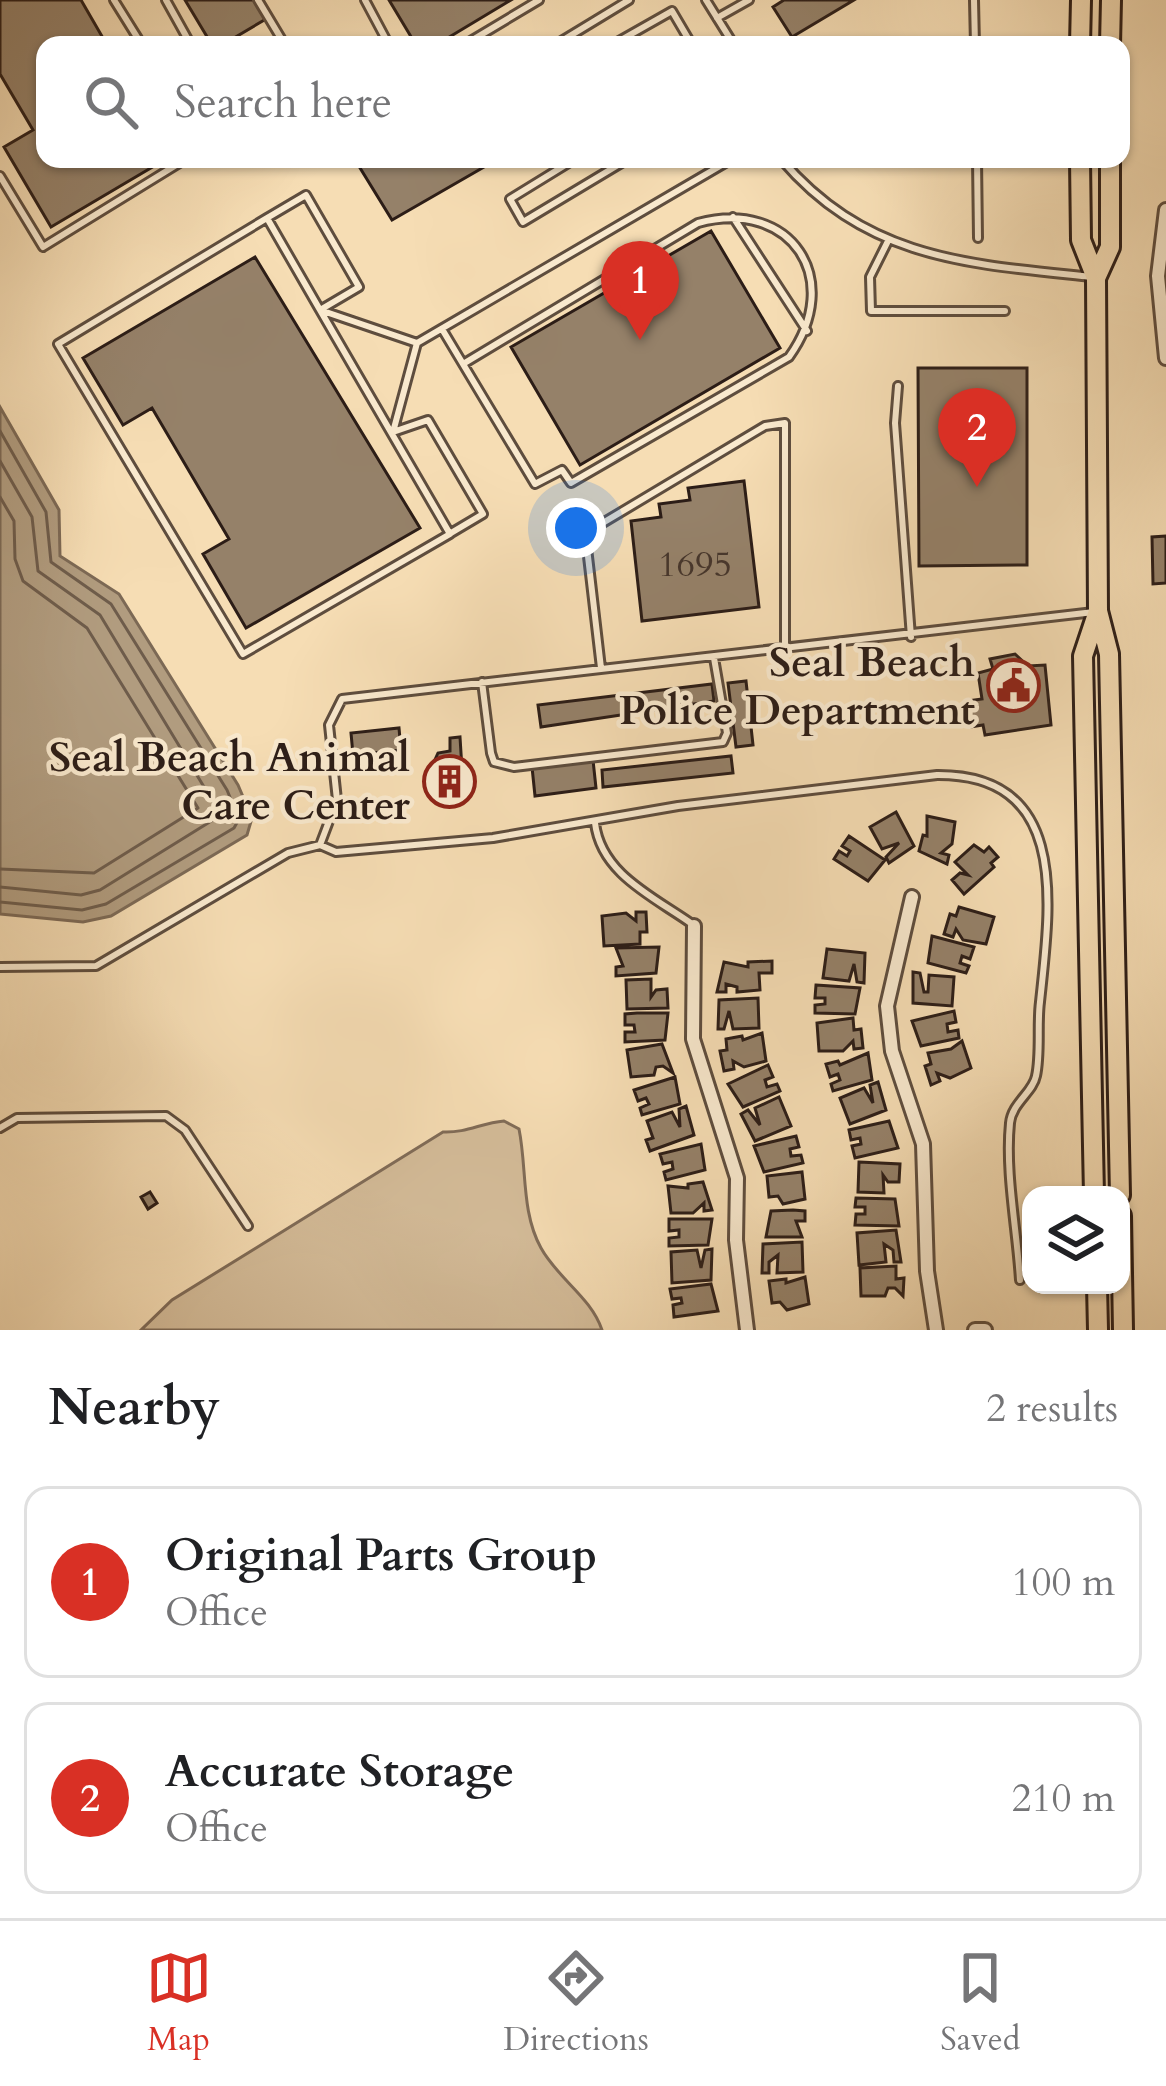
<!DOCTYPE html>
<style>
:root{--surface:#fff;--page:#f2f2f2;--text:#202124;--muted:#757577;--line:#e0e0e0;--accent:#d93025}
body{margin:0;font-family:Cardo,serif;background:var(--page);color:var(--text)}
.controls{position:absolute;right:36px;bottom:36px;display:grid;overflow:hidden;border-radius:24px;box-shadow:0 3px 9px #0004}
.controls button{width:108px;height:108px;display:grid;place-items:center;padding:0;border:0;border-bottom:3px solid var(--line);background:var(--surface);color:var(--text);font:60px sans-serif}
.you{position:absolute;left:576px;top:528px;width:42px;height:42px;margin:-30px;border:9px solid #fff;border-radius:50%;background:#1a73e8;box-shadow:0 0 0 18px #1a73e833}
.badge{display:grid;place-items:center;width:78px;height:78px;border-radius:50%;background:var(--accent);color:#fff;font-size:39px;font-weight:700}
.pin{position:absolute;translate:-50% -99px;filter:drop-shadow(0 3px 6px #0008)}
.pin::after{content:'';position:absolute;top:63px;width:42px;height:36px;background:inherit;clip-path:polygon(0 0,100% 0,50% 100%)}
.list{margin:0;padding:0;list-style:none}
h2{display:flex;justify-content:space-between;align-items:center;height:156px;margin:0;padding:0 48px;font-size:51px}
h2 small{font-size:39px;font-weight:400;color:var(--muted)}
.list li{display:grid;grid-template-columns:78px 1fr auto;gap:36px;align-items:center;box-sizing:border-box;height:192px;margin:0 24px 24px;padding:0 24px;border:3px solid var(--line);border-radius:24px}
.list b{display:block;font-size:45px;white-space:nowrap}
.list p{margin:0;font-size:39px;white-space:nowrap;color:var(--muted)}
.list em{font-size:39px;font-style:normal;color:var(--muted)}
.icon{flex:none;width:66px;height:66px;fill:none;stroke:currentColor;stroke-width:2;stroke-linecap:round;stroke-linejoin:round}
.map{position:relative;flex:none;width:1166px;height:1330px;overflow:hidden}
.search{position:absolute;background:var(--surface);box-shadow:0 3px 9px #0004;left:36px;right:36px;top:36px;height:132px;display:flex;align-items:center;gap:30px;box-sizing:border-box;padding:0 42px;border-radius:24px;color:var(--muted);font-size:45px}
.sheet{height:588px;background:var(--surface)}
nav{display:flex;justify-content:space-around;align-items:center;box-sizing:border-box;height:168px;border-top:3px solid var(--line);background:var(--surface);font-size:33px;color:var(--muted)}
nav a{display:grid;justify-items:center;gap:6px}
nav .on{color:var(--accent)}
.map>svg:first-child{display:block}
</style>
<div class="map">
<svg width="1166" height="1330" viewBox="0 0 1166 1330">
<rect width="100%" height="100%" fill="#f6ddb4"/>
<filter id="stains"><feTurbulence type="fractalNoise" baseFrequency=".00167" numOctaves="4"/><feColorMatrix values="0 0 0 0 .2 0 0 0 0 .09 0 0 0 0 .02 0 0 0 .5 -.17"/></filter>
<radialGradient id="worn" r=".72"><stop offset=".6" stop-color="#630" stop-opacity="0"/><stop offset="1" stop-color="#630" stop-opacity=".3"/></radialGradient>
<path fill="#d4bc99" stroke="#806c58" stroke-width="3" d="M504,1121L519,1129C527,1168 521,1212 541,1248C558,1279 591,1297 602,1330H141L172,1300L443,1132C467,1133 481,1123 504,1121Z"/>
<path fill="#b19c7f" stroke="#7c6955" stroke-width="3" d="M0,407L59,510L60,556L119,594L238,785L252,818L247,835L111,916L83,922L0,914Z"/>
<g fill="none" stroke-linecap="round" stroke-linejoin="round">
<path stroke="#6e5c4b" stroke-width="3" d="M0,431L46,512L51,562L111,604L227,790L239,819L234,828L106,904L82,910L0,902
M0,461L32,517L38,571L100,615L221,815L100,890L81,895L0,887
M0,497L14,521L15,559L23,581L87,628L198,808L94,873L0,869"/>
</g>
<path fill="#958169" stroke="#2c1d17" stroke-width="3" d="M0,0H81L107,45H45V159H166L51,227L4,147L33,130L0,74Z
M185,0H255L266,19L222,45H212Z
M389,0H511L436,45H416Z
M784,0H854L792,37L773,7Z
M364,159H479L484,167L392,220L357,163Z
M711,231L780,348L580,465L511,347Z
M255,257L420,528L246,628L203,554L229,539L152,408L123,425L83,358Z
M918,368H1027V565L919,566Z
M744,481L759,607L642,621L631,521L661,517L659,504L690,500L688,488Z
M1166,536V583L1153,584L1152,537Z
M1015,654L1028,666L1045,665L1051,725L985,735L983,725L970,727L967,701L982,699L978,673L993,669L990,659Z
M746,681L753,745L736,747L728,683Z
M712,684L714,701L541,727L538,705Z
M399,728L401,750L353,755L351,733Z
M460,737L464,801L443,803L434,762L438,753L450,751V738Z
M731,756L733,773L603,787L602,770Z
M593,760L596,788L535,796L532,767Z
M896,812L914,846L889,863L886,857L899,843L882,849L870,827Z
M927,816L955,822L952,844L941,853L949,855L947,864L919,851L923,835L927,836Z
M849,836L885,860L868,881L834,859L839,851L847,856L850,851L842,846Z
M974,845L984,852L989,847L998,857L991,863L994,867L964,894L952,880L960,873L968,875L955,862Z
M959,907L994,917L986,944L963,940L956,929L953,937L944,934L950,914L956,916Z
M636,912H646L647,932H640V944L604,946L602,916L626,913L636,921Z
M932,936L974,947L970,959L962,956L960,963L969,966L966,973L928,963Z
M659,947L656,973L616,976V967L623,966L616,948Z
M827,949L865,953L864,983L857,982L854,964L849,981L823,978Z
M772,961V973H759L760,990L737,992V987L726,984V992H717L724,962L748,967V962Z
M913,972L920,973L924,992H928L929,975L954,977L952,1006L913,1003Z
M651,979V997L656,990L667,989L668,1008L627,1009L626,980Z
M816,985L860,988L855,1014L815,1013V1005L825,1004V998H815Z
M758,998L759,1028L733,1029L729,1011L724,1029H718L719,1000Z
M954,1011L956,1022L947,1024L948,1032L958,1030L959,1038L921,1046L912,1021Z
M637,1013H668L665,1040L625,1042V1032H635L634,1025H625V1014Z
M853,1018L854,1030L861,1029L863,1048L854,1049L853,1041L843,1051H819L817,1023Z
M762,1033L766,1061L744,1067L733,1061L734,1069L724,1071L720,1051L727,1050L726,1039L742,1036L743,1040Z
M962,1041L971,1068L950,1078L937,1073L940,1081L931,1085L925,1066L931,1064L928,1053L951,1049Z
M662,1044L673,1073L663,1066L656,1067L654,1075L631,1077L627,1050Z
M868,1053L872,1080L833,1091L831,1084L840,1080L838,1074L830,1077L826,1064L838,1061L840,1065Z
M768,1065L773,1077L765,1080L767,1087L777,1084L780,1091L743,1107L728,1084Z
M675,1077L680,1104L642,1115L640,1108L649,1104L646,1098L638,1101L634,1090Z
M878,1082L886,1110L850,1124L840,1098L864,1088L873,1103L870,1085Z
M779,1097L791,1126L755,1141L741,1114L748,1110L760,1125L755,1108Z
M686,1106L694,1135L650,1151L646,1140L653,1138L647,1121L672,1112L680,1127L679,1109Z
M889,1121L898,1148L855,1158L852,1146L861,1144L860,1138L851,1140L849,1130Z
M796,1136L799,1147L790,1149L791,1156L801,1155L803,1163L764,1172L754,1146Z
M701,1144L705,1170L666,1180L664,1172L673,1169L672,1162L663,1164L660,1154Z
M859,1162L900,1164L899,1182H888L883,1175L884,1193L858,1192Z
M802,1172L805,1199L783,1204L778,1196L769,1197L767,1176Z
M703,1182L712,1210L704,1211V1203L693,1213H671L668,1186L688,1188V1184Z
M150,1192L157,1203L148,1209L141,1197Z
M856,1198L895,1199L899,1226L855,1225L856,1214H865V1207H855Z
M793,1210L805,1211V1221H796L802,1237H766L771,1211Z
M669,1219H712L708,1245L669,1246V1238L679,1237V1230L669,1231Z
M896,1230L901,1262H894L893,1250L884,1244L886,1262L859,1265L857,1233Z
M802,1242L803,1272L777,1273L778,1255L769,1262V1273H762L763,1244Z
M712,1249L711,1280L672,1283L671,1252L697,1250L701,1268L705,1250Z
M896,1266V1279L904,1278L903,1296L895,1288H888L885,1296H861L860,1268Z
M805,1277L809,1304L787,1310L780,1302L772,1303L769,1281L786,1279V1283Z
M711,1284L718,1311L674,1317L673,1305L682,1303L681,1298L672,1299L670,1289Z"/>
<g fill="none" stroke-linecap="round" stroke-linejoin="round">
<defs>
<path id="lane" d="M114,0L142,45
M166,0L191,45
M258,0L285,45
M365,0L389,45
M706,0L734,45
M974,0L975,45
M717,18L749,0
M464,45L539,0
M555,45L629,0
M612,45L672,11L692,45
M575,159L510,199L523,222L628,159
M781,159C867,260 969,264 1092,277
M977,159L978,238
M0,176L43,247L186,159
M733,217L807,331
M267,218L306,195L359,287L320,310L450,534L243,654L58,344L267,218L320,310L417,343
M888,241L870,277L871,311H1005
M442,329L535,484L562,470L571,483L789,357C845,279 791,198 698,223L463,364
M417,343L732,159
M898,386L895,423L911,637
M393,432L428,420L483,514L451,533
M393,432L417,343
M601,668L587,548L596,527L765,426L785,423V651
M482,682L491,753L494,762L514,767L723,742L727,733L714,658
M595,823C601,874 654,897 692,924
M320,845L337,800L329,725L342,699L1094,612
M0,967L96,966L288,853L320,845L336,852L493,838L678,806L937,775C1071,774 1050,906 1040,1002C1037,1025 1041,1053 1036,1076C1033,1092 1012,1103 1010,1123C1005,1172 1017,1230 1020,1280
M0,1128L17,1118L166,1116L185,1130L248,1226"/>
<path id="street" d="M1166,210L1158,276L1166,358
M912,897L887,1006L892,1051L923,1144L927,1271L936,1330
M694,926L693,1039L737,1178L736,1240L747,1330
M975,1330H985"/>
<path id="primary" d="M1080,45L1081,0
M1110,45L1111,0
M1080,159L1081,240L1096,278L1098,611L1109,654L1120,1195
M1096,278L1110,247V159
M1094,1195L1083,656L1098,611
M1121,1216L1123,1330
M1097,1285L1098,1330"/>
</defs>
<use href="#lane" stroke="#5e4d3e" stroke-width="12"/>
<use href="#street" stroke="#5e4d3e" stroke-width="18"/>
<use href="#primary" stroke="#2c1d17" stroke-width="24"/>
<use href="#lane" stroke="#f9e9ce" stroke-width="6"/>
<use href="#street" stroke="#f9e9ce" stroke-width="12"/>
<use href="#primary" stroke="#f6ddb4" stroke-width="18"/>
</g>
<defs>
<symbol id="civic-ring" viewBox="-11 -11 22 22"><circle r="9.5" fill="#f9e9ce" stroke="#8f2418" stroke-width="1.5"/><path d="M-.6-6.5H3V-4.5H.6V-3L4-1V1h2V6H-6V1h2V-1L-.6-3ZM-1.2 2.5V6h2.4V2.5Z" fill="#8f2418"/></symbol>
<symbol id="building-ring" viewBox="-11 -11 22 22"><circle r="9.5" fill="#f9e9ce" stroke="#8f2418" stroke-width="1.5"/><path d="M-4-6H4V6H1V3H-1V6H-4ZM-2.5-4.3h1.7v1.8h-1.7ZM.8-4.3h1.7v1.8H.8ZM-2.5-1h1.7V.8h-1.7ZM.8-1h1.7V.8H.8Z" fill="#8f2418"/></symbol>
</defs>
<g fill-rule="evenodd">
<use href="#civic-ring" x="984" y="656" width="59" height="59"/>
<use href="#building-ring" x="420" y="752" width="59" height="59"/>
</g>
<g text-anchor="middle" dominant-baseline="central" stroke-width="9" stroke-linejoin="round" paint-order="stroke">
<g font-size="36" fill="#46362c">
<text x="695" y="564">1695</text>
</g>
<g font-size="42" font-weight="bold" fill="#2c1d17" stroke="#f9e9ce" text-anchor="end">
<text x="975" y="662">Seal Beach<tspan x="975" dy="48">Police Department</tspan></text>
<text x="410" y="757">Seal Beach Animal<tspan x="410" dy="48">Care Center</tspan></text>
</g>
</g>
<rect width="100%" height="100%" filter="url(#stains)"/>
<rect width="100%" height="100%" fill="url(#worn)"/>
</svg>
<div class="controls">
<button><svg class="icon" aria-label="layers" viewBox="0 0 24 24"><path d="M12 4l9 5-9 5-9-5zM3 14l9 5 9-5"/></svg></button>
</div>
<div class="you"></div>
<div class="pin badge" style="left:640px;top:340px">1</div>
<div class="pin badge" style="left:977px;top:487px">2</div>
<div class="search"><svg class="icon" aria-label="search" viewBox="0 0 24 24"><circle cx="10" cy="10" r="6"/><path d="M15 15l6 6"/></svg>Search here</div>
</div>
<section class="sheet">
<h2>Nearby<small>2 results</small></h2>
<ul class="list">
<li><span class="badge">1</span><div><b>Original Parts Group</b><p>Office</p></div><em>100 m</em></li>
<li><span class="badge">2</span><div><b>Accurate Storage</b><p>Office</p></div><em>210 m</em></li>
</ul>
</section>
<nav>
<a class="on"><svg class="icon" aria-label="map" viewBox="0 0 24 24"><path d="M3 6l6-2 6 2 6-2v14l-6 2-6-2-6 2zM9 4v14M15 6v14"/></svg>Map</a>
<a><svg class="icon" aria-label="directions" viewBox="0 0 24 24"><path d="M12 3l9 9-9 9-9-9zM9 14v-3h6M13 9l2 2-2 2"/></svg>Directions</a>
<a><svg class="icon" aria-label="saved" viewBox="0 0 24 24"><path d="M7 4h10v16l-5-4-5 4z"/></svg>Saved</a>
</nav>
